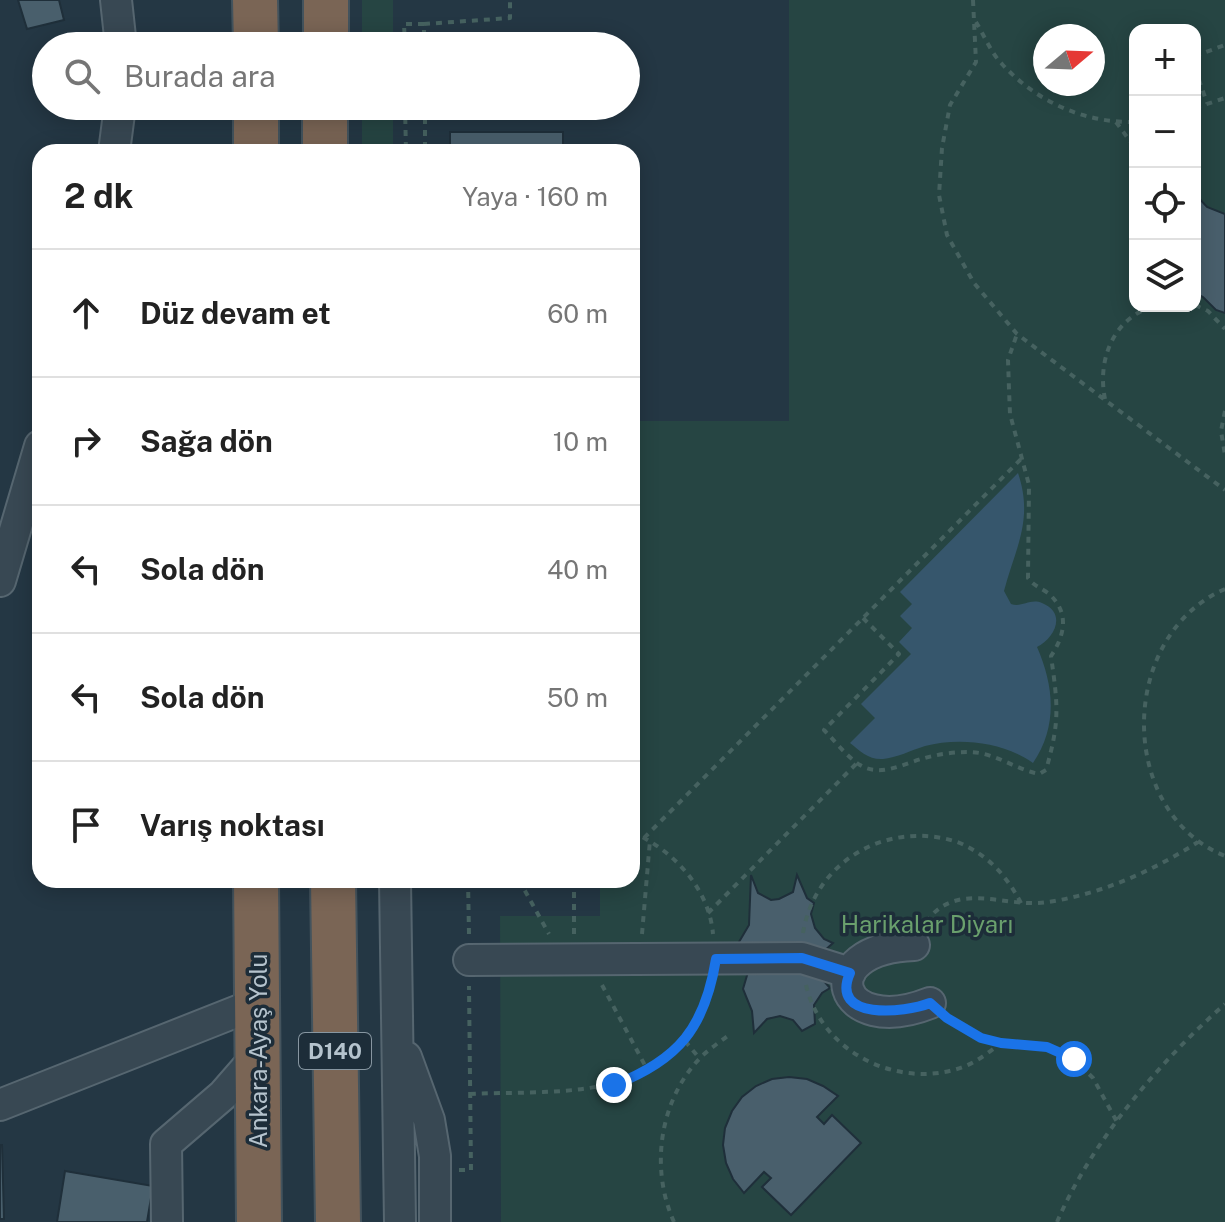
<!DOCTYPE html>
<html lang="tr">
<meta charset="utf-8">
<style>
:root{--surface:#fff;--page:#f2f2f2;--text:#222;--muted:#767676;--line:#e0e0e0}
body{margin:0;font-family:"Public Sans",sans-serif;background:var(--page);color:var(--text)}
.controls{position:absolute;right:24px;top:24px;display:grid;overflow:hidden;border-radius:16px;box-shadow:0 4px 20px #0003}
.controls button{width:72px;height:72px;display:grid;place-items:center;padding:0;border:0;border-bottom:2px solid var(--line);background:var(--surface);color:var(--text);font:40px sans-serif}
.compass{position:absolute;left:1033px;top:24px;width:72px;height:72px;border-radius:50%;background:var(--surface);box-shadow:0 4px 20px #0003;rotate:71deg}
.stop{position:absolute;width:24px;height:24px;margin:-18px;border:6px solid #1a73e8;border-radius:50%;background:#fff}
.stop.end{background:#1a73e8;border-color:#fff;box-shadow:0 2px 8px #0008}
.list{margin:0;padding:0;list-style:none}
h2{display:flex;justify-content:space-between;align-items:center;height:104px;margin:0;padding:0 32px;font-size:34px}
h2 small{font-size:26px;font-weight:400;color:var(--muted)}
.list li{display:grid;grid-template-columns:52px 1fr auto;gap:24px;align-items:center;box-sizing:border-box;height:128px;padding:0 32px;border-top:2px solid var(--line)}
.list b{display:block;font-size:30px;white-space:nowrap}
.list em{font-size:26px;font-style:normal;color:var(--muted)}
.icon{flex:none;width:44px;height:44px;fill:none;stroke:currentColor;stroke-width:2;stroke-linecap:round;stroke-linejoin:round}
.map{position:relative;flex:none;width:1225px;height:1222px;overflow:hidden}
.search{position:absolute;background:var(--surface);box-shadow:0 4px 20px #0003;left:32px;top:32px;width:608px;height:88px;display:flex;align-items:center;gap:20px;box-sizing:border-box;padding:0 28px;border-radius:44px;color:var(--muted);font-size:30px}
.panel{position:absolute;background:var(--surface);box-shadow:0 4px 20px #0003;left:32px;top:144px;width:608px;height:744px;border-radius:24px}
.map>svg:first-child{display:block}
</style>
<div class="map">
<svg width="1225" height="1222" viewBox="0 0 1225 1222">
<rect width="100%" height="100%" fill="#243744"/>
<path fill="#264543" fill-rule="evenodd" d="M362,0H393V46H362Z
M789,0H1225V1222H501L500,916H600V880H632V421H789ZM1135,30H1195V306H1135ZM1045,36H1093V84H1045Z
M362,106H393V152H362Z"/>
<path fill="#36566c" d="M1018,473C1034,520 1015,549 1004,591L1011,604C1022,608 1030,598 1042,603C1067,613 1055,638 1037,647C1054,686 1058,726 1033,763C1004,742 959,737 925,746C912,750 896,758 883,759C869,760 860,751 850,743L875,718L861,704L911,654L899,642L912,628L900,616L912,604L900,592Z"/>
<path fill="#495f6c" stroke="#1f2f3a" stroke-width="2" d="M18,0H59L64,20L27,29Z
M450,132H563V152H450Z
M1197,196L1207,207L1225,214V313L1216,310L1203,297L1195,293Z
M751,875L758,893L771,900L779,899L793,892L797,875L807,898L814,903L811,914L815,928L824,939L833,943L823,952L822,979L830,988L822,993L814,1005L815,1024L802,1031L793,1020L780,1016L767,1019L754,1033L752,1011L743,989L748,972L739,942L749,925Z
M789,1077L807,1079L823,1086L838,1096L817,1117L824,1124L832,1115L861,1143L791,1215L762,1187L771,1178L764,1172L744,1193L733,1179L726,1163L723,1145L725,1128L732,1111L742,1097L756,1086L772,1079Z
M0,1145H2L4,1219H0Z
M65,1171L153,1186L147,1222H57Z"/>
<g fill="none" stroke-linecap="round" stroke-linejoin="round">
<defs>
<path id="minor" d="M116,0L121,46
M114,152L120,106
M0,581L40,446
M395,880L400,1222
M914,945C810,949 837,1040 930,1003
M469,960L802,958L850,973
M406,1057L429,1120L435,1156V1222
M0,1105L258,1003
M167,1222L166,1144L223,1095L257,1056"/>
<path id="highway" d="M255,0L256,46
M326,46V0
M256,106V152
M325,152V106
M256,880L259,1222
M333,880L338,1222"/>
</defs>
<use href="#minor" stroke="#566670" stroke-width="34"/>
<use href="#highway" stroke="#43535d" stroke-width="48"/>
<path stroke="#466260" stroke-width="4" stroke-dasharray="6 6" stroke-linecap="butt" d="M973,0L976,62L950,105L942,148L939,195L947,235L974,283L1017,334L1225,490
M976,22C984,35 991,53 1002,64C1037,102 1084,123 1135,122
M424,24L510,18V0
M405,46L404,24H424V46
M1195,56L1225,45
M1195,68L1207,103
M405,106L406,152
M425,106V152
M1195,108L1225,98
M1116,122L1135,148
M1195,305L1208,311L1225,329
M1105,399C1097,360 1113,318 1154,306
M1225,411L1221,431L1225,455
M1225,589C1118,635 1116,812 1225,856
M863,618L899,654L824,730C835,741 846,756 860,765C881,778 904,763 925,758C939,754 954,752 968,752C995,752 1014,769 1039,774L1046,770C1060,721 1058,706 1051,656C1065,635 1070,612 1048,593C1041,588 1034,586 1028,578L1029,485L1010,414L1009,389L1008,360L1017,334
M632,832C673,850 709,888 713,934
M644,838L1023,457
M468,880L469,934
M519,880L549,934
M574,880V934
M708,913L857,763
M926,922C957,879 1006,909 1048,902C1101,894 1153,871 1198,842
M803,933C813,873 865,833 926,836C940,837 956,840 968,847C993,860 1009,880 1022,905
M642,934L650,840
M602,985L648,1071
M806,985C822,1054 900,1090 963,1067C977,1062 989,1052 1000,1044
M948,1019L981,1038L1001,1043L1047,1047L1074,1059L1093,1078L1117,1122
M685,1041L700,1059
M470,1094C549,1090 651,1103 695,1022C702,1009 710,997 712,983
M459,1170H471L469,986
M674,1222C650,1169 659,1101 700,1058C709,1049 720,1042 730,1034
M1057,1222C1092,1141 1159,1062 1225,1004"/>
<use href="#minor" stroke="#384853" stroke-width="30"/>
<use href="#highway" stroke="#7a6555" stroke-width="44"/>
</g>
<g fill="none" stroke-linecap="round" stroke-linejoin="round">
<path stroke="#1a73e8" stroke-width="10" d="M614,1085C679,1060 705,1027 716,959L802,958L850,973C829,1021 905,1013 930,1003L947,1018L981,1038L1001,1043L1047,1047L1074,1059"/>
</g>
<g text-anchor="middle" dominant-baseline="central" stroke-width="7" stroke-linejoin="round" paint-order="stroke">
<rect fill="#1d2d39" stroke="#8796a1" stroke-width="2" x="299" y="1033" width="72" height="36" rx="6"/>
<g font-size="22" font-weight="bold" fill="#b5c3cd">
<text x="335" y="1051">D140</text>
</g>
<g font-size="24" fill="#6aa06d" stroke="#1d2d39">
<text x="927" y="924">Harikalar Diyarı</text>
</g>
<g font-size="24" fill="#b5c3cd" stroke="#1d2d39">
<text transform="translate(258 1051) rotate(-90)">Ankara-Ayaş Yolu</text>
</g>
</g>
</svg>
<div class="controls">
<button>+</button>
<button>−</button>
<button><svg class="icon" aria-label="locate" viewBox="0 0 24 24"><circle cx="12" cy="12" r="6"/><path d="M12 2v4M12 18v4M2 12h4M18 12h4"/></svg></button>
<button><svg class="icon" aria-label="layers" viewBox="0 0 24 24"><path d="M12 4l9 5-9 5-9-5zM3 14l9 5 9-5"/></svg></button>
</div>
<svg class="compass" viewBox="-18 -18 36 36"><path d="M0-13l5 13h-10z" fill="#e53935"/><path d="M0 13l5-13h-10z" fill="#767676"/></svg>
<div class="stop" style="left:1074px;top:1059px"></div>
<div class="stop end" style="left:614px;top:1085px"></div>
<div class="search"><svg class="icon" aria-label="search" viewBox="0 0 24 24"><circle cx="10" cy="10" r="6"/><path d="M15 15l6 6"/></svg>Burada ara</div>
<section class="panel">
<h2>2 dk<small>Yaya · 160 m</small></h2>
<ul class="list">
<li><svg class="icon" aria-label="ahead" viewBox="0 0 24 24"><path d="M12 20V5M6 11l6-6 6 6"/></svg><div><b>Düz devam et</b></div><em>60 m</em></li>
<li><svg class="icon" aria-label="right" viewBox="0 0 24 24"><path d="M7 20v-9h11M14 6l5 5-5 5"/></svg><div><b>Sağa dön</b></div><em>10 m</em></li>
<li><svg class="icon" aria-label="left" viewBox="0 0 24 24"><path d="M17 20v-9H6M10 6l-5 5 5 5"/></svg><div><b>Sola dön</b></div><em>40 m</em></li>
<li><svg class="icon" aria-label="left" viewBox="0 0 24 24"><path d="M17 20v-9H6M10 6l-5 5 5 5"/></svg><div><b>Sola dön</b></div><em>50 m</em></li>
<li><svg class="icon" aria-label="arrive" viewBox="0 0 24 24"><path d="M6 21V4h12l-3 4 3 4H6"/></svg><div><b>Varış noktası</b></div></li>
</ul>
</section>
</div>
